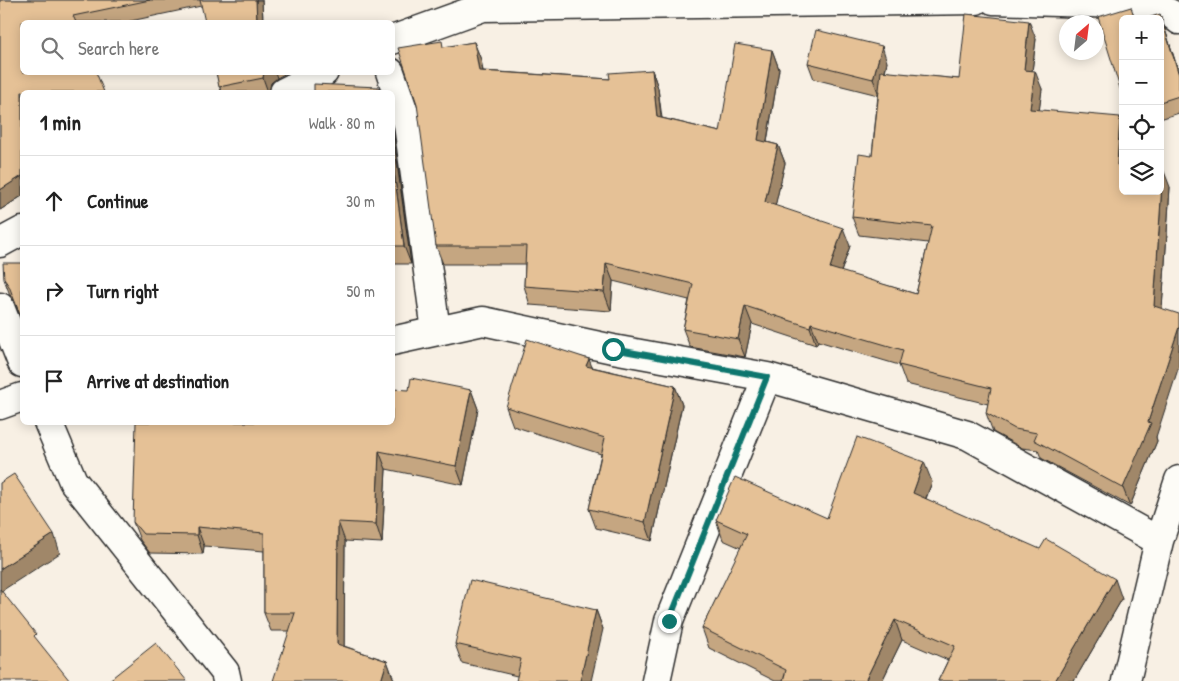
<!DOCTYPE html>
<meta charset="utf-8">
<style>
:root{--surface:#fff;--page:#f6f6f6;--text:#222;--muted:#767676;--line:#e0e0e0}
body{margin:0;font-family:"Patrick Hand",sans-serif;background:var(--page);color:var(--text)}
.controls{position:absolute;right:15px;top:15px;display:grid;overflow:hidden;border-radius:8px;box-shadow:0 2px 12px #0003}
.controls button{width:45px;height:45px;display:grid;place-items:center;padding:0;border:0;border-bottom:1px solid var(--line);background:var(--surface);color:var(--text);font:25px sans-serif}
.compass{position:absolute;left:1059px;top:15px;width:45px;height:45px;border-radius:50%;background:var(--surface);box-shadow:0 2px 12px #0003;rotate:28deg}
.stop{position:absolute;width:15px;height:15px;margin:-11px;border:4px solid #0f766e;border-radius:50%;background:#fff}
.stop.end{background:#0f766e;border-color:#fff;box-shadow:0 1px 5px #0008}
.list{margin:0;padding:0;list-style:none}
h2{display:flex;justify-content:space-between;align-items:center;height:65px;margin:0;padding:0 20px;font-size:21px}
h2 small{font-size:16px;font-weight:400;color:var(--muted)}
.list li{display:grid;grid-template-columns:32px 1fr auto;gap:15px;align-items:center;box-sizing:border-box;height:90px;padding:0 20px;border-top:1px solid var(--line)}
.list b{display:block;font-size:19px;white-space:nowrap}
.list em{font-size:16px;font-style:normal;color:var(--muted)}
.icon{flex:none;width:28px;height:28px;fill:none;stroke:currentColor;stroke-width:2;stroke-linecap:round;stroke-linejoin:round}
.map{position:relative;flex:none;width:1179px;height:681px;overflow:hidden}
.search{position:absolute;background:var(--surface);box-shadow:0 2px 12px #0003;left:20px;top:20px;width:375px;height:55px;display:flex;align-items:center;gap:12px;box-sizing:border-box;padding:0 18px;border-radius:8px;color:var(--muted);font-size:19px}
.panel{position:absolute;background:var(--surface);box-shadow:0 2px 12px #0003;left:20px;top:90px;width:375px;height:335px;border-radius:8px}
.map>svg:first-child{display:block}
</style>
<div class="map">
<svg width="1179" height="681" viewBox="0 0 1179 681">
<rect width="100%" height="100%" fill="#f8f0e4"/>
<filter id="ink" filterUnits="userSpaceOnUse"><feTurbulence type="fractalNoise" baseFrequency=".02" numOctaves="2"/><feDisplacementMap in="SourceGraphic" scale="10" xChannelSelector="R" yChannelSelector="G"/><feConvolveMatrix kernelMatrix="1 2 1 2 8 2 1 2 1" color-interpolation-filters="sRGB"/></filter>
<g filter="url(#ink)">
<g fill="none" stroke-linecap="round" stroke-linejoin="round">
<defs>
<path id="minor" d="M993,0L1152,5L1173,15L1179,20
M392,40L483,7L976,0
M390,72L408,124L436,331
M284,92L324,72
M0,243L22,231
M0,307L22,363
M392,341L483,321L613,349L767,377L967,435L1159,541
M0,405L22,397
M48,422L73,481L225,672L227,681
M656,681L669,621L767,377
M1126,681L1159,541L1179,480"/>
</defs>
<use href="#minor" stroke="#2b2b2b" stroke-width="31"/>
<use href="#minor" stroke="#fdfcf7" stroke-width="28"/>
</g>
<path fill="#c5a681" stroke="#2b2b2b" d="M0,0H262L263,22L201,6L126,22H22V196L0,210Z
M1160,14L1179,73V113L1160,119Z
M1036,39L1032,71L1042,89L1039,110L1123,191L1170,187L1162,309L1156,437L1157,441L1130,506L1041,458L1038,450L1022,448L993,432L986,413L988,404L906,384L899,365L818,341L816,345L752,324L745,357L690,347L683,329L689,300L613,281L611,311L530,305L524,286L525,264H443L436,246L445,47L474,42L481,60L483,71L610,79L652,70L658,88L662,118L720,132L772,50L779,69L767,142L778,145L785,163L775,206L850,246L841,272L916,294L928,243L859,235L852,217L872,156L878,95L814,79L808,63L887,62L885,72L959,79Z
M216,72H288L277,78L271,83L269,92H221Z
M392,127L393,128L411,264H392Z
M22,263V322L15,301L10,295L4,279Z
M592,367L675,386L682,405L652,541L596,528L589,509L601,454L513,426L506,407Z
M409,390H471L478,409L463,485L386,469L382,543L345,541L344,646L387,661L394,680L289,631H271L264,613V551L204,546L203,554L150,553L140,540L133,522L392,422Z
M932,482L926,499L1122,599L1074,681H938L948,660L902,640L882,681H775L709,648L702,628L741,548L723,540L716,520L827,518Z
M596,610L603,629L517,676L462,663L455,644Z"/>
<path fill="#a08769" stroke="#2b2b2b" d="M256,0H262L263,22H257Z
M1160,14L1179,73V75Z
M1029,21L1036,39L1030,88L1024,70Z
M474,42L481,60L486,90L479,71Z
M882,46L887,62L879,95L873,79Z
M772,50L779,69L764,158L758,140Z
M652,70L658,88L663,135L657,117Z
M1035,71L1042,89L1037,128L1030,109Z
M264,72H275L277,78L271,83L269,92H268L263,78Z
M1120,117L1123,125V182L1117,165Z
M392,127L411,264L404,246L392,157Z
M778,145L785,163L772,220L765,202Z
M1163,169L1170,187L1161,324L1154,306Z
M22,176V196L0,210V190Z
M843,228L850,246L836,286L830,268Z
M606,263L613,281L611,311L604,292Z
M745,306L752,324L745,357L738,339Z
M811,323L818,341L816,345L810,327Z
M1179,327V366L1156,437L1157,441L1130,506L1123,488L1148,422Z
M589,359L596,378L586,366Z
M675,386L682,405L652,541L645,522Z
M471,390L478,409L463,485L456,466Z
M379,451L386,469L382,543L376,524Z
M924,462L932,482L920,513L913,493Z
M338,522L345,541L344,662L337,644Z
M197,527L204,546L203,554L197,535Z
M54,534L60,553L0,592V569Z
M1115,579L1122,599L1074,681H1055Z
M596,610L603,629L591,681H580Z
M895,620L902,640L882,681H865Z
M387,661L394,680V681H381Z"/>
<path fill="#e5c196" stroke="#2b2b2b" d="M0,0H150L73,16L76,22H22V72H96L104,92H22V176L0,190Z
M200,0H256L257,22H205Z
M1131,7L1135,19H1123V98L1098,17Z
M966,14L1029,21L1024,70L1035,71L1030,109L1120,117L1117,165L1123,166V191H1160V169H1163L1154,306L1179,314V327L1148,422L1151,423L1123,488L1034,440L1037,433L1015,429L986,413L991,388L899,365L903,350L811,323L810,327L745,306L738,339L683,329L693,284L606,263L604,292L524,286L526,246H436L417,104L398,48L442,41L443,47L474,42L479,71L610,79L609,73L652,70L657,117L720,132L735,44L772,50L758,140L778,145L765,202L843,228L830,268L916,294L932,226L852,217L859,154L872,156L881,71L959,79Z
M1160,14L1179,75V96L1160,102V19H1145Z
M816,30L882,46L873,79L808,63Z
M216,72H264L263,78L219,87Z
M314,84L378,87L380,92H314Z
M392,157L404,246H392Z
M3,263H22V320L9,286L4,279Z
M527,339L589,359L586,366L675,386L645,522L589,509L605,438L506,407Z
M411,378L471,390L456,466L379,451L376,524L338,522L337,644L387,661L381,681H273L295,613H264V533L197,527V535L143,534L133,522L136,422H392V389L409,390Z
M857,437L924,462L913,493L1040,549L1046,539L1115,579L1055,681H938L955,646L895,620L865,681H783L786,670L702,628L747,534L716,520L735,477L827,518Z
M14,474L54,534L0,569V483Z
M470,580L596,610L580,681H516L521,659L455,644Z
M0,589L36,634L34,636L70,681H0Z
M156,643L187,681H108Z"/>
</g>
<g fill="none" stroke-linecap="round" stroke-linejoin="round" filter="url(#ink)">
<path stroke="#0f766e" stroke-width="6" d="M613,349L767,377L669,621"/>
</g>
</svg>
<div class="controls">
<button>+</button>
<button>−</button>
<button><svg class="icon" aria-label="locate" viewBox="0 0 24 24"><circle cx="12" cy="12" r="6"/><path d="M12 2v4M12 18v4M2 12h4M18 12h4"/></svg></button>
<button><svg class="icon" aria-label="layers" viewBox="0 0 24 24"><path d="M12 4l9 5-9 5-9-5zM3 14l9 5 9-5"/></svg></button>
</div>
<svg class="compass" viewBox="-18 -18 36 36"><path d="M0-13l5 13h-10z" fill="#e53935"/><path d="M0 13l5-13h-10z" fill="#767676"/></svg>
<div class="stop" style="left:613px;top:349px"></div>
<div class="stop end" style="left:669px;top:621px"></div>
<div class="search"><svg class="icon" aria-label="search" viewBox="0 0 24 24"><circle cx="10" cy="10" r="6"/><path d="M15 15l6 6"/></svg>Search here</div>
<section class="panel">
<h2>1 min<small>Walk · 80 m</small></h2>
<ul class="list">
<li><svg class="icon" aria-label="ahead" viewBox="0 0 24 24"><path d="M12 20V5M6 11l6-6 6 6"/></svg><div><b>Continue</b></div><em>30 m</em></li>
<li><svg class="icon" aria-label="right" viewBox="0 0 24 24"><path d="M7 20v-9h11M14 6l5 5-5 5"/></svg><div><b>Turn right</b></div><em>50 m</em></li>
<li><svg class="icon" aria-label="arrive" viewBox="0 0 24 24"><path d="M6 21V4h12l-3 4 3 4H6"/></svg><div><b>Arrive at destination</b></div></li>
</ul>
</section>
</div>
